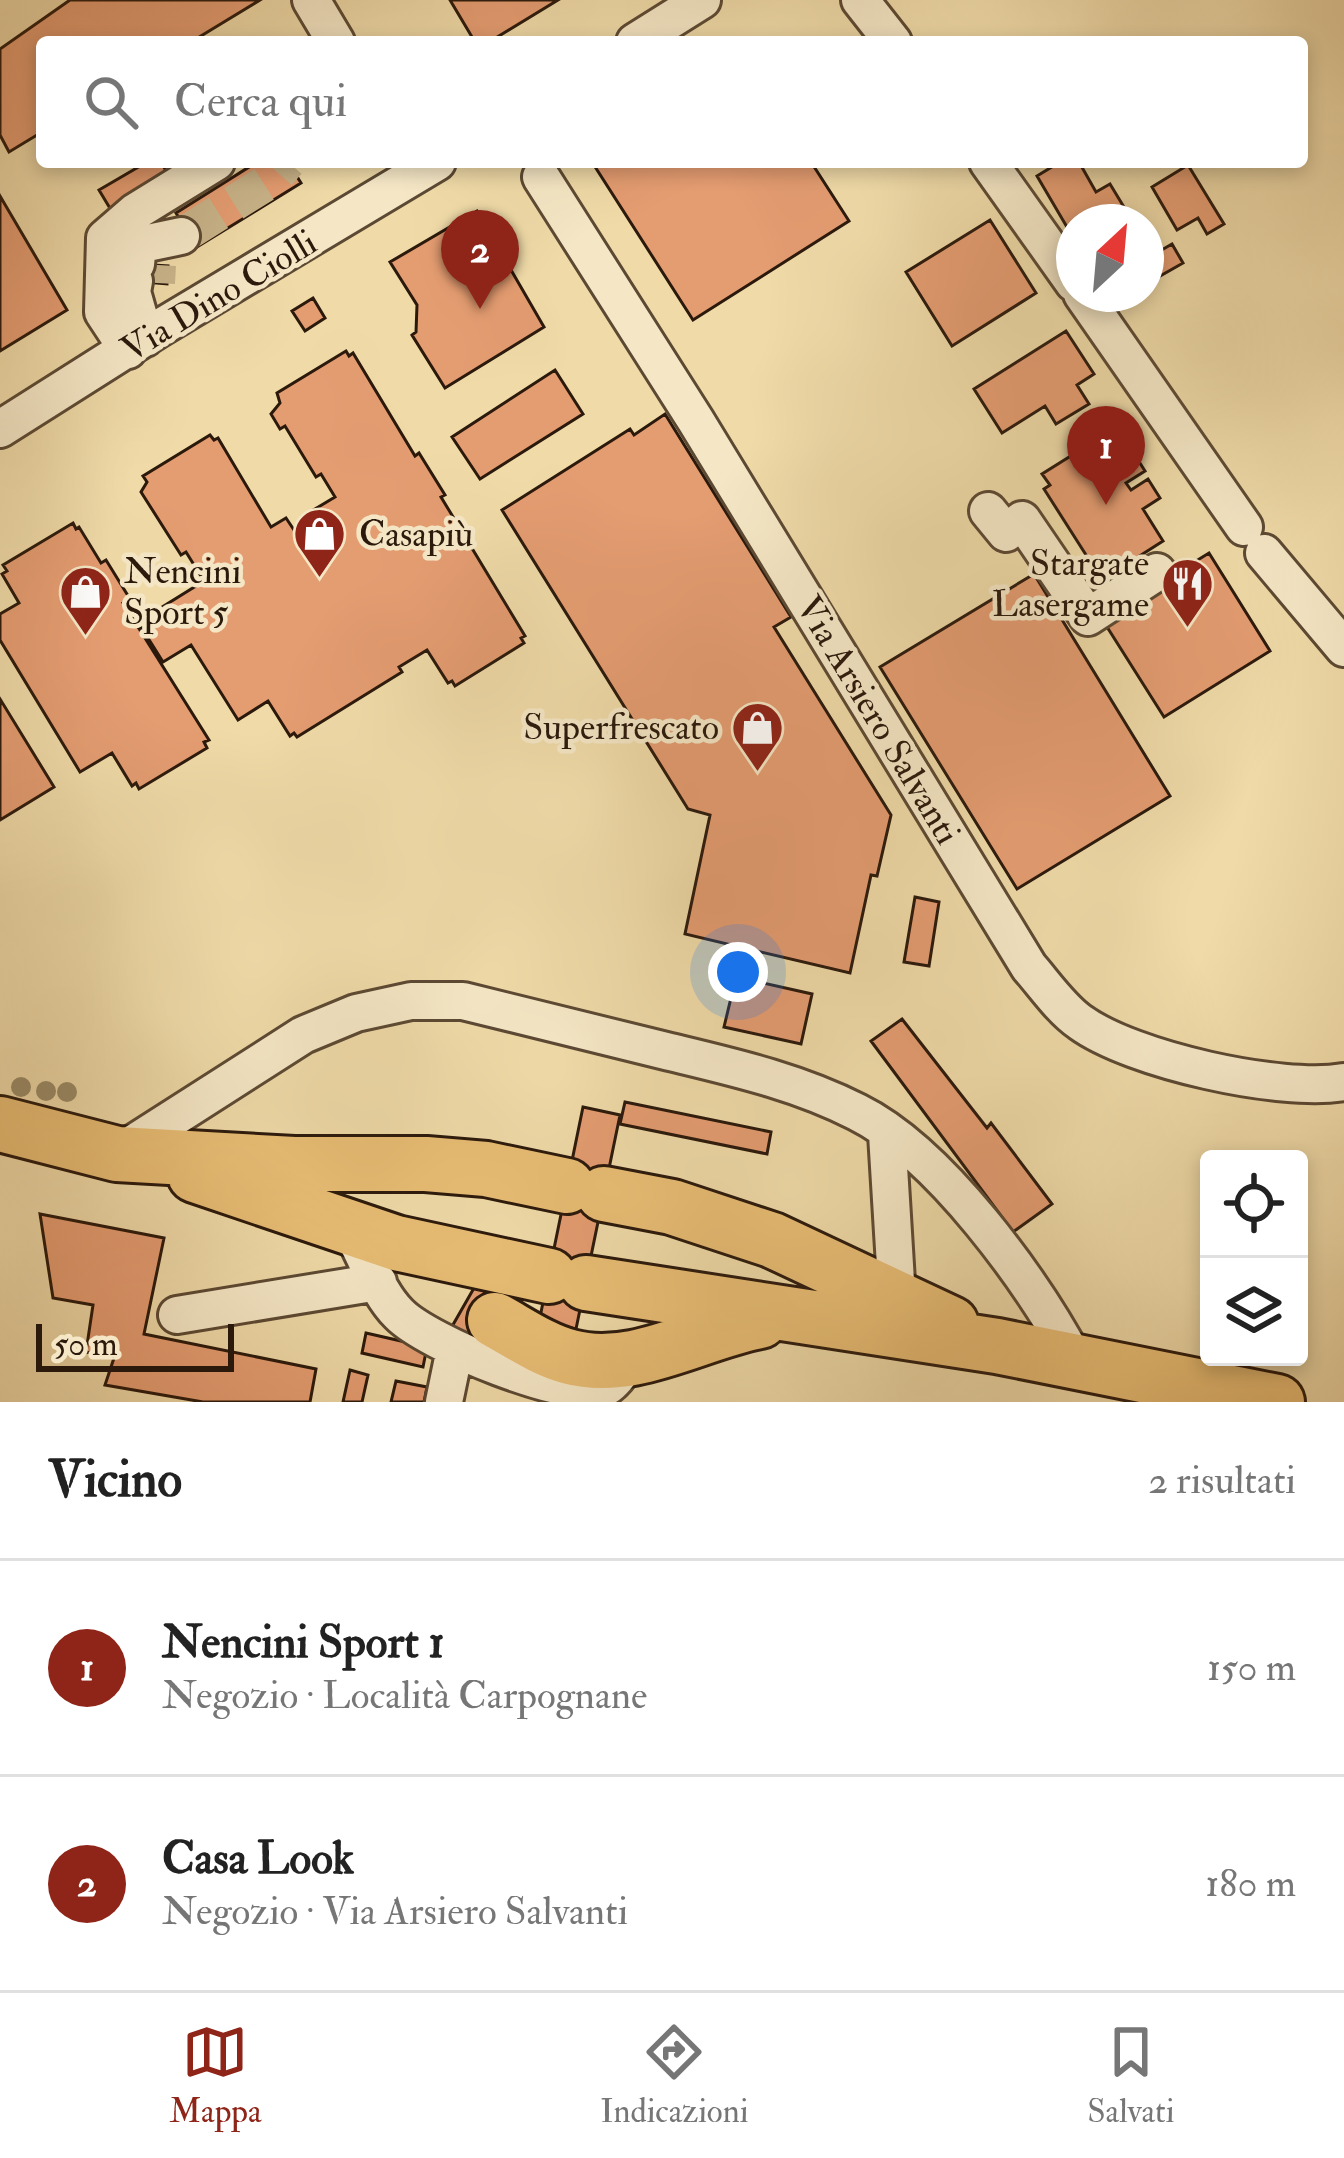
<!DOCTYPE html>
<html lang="it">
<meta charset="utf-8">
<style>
:root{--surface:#fff;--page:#f2f2f2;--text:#222;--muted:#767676;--line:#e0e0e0;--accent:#8f2418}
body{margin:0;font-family:"IM FELL Double Pica",serif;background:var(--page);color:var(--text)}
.controls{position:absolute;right:36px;bottom:36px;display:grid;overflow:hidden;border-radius:12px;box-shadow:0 6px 18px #0003}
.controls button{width:108px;height:108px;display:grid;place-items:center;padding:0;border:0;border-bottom:3px solid var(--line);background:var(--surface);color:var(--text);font:60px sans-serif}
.compass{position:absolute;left:1056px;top:204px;width:108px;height:108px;border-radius:50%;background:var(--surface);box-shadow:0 6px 18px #0003;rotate:26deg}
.scale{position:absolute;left:36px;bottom:30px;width:198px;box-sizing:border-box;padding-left:12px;border:6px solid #2b190c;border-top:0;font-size:33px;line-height:42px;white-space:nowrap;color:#2b190c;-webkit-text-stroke:9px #f5e7c6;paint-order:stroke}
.you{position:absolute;left:738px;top:972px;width:42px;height:42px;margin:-30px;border:9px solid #fff;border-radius:50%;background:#1a73e8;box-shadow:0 0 0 18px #1a73e833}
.badge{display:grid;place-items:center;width:78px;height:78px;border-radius:50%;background:var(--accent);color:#fff;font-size:39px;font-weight:700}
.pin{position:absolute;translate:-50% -99px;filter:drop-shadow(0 3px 6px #0008)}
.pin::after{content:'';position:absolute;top:63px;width:42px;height:36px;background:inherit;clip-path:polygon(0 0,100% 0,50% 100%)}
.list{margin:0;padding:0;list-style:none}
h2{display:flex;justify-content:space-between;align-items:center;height:156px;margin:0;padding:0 48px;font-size:51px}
h2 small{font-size:39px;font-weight:400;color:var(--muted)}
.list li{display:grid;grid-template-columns:78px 1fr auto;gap:36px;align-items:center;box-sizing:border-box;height:216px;padding:0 48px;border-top:3px solid var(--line)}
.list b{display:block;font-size:45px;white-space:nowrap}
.list p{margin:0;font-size:39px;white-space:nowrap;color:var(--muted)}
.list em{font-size:39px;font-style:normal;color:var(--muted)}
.icon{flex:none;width:66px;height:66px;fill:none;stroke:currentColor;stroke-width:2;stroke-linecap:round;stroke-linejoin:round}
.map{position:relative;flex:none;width:1344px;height:1402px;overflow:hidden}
.search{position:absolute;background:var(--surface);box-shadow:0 6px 18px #0003;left:36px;right:36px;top:36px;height:132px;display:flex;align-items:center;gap:30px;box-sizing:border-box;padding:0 42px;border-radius:12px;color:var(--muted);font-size:45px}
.sheet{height:588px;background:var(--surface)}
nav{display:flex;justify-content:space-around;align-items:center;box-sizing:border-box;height:168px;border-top:3px solid var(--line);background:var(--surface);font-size:33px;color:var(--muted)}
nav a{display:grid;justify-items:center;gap:6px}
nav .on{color:var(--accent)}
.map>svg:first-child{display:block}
</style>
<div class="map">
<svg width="1344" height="1402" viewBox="0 0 1344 1402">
<rect width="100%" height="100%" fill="#efdaa8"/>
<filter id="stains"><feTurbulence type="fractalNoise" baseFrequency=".00167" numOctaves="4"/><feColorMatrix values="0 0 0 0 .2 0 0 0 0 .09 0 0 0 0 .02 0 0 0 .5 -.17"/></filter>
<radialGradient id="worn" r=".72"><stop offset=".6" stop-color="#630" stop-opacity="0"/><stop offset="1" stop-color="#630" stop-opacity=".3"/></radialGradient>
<path fill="#e49c71" stroke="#2b190c" stroke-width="3" d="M70,0H260L191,42H42V132L9,152L0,135V49Z
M450,0H558L489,42H475Z
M147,162H161L169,176L111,210L99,190Z
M257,162H288L301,183L197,247L176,213Z
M592,162H811L849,221L693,320Z
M1060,162H1079L1096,192L1110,184L1133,222H1074V239L1037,176Z
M1188,165L1224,224L1207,234L1198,218L1177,230L1152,187Z
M0,196L67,310L0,351Z
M477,211L544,327L445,388L412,335L416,332L417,305L390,262Z
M990,220L1036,293L952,346L906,272Z
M1172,244L1183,263L1153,280L1146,259Z
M120,263L168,266L167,284L119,280Z
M313,298L325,318L305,331L292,311Z
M1066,331L1094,374L1077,385L1089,404L1056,424L1045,406L1002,433L974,389Z
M346,351L349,356L353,353L415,456L419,453L445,495L441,497L525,636L521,638L524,643L455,686L452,681L448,683L427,650L399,667L402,672L297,737L294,733L290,736L268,701L238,720L191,645L163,662L138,622L204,581L186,552L181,555L141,492L147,482L143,476L210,435L214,440L218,438L271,527L286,518L294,530L308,521L305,515L335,497L321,474L316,477L285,426L280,429L271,414L280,403L277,393Z
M555,370L583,414L480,479L452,437Z
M665,414L791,617L774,627L891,815L877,876L871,875L850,973L685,934L710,815L688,809L502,510L630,429L634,435Z
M1117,427L1145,471L1126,483L1131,490L1148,479L1160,498L1143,509L1163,541L1102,580L1044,489L1050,485L1042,474Z
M73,523L76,529L79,527L101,563L106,560L130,599L123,603L209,740L204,742L207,748L139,789L136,783L132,786L112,753L80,772L0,640V614L19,603L2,574L7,571L3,565Z
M1209,553L1270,651L1164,717L1102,619Z
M1034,574L1170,796L1017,889L880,667Z
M0,699L54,787L0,820Z
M915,897L939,902L929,966L904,962Z
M736,977L812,994L801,1044L724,1027Z
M902,1019L987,1128L991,1123L1052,1204L1013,1232L871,1041Z
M625,1102L771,1132L767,1154L620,1124Z
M583,1107L620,1115L576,1329L539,1322Z
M40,1214L164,1238L144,1334L316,1369L310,1402H203L105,1385L114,1358L86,1352L93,1305L53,1298Z
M478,1281L508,1298L480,1347L450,1330Z
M366,1333L427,1347L423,1367L362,1353Z
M350,1370L368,1375L362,1402H343Z
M396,1381L427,1387L424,1402H391Z"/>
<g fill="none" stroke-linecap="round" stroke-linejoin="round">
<path stroke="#c8b389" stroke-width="36" stroke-dasharray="36 18" stroke-linecap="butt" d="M188,232L274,178L288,162
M157,283L158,265"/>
<defs>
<path id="minor" d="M311,0L336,42
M860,0L893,42
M635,42L702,0
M988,162L1074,283
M541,177L696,421L1029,967C1044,984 1061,1009 1080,1022C1132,1060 1281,1093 1344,1082
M136,264L138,245L181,236
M134,281L132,292L145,338
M1082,294L1244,527
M128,350L103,312L105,238L135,212L216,162
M0,429L158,329L437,162
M988,511L1006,533L1022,520L1088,617L1157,572
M1264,553L1344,648
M887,1134L897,1298
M117,1154L303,1035L356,1013L411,1001H463C531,1018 599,1034 666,1051C732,1067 796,1081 857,1112C940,1153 1033,1282 1076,1363
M356,1240C369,1264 379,1294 399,1314C427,1343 569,1402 606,1387C616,1381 624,1367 631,1358
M177,1315L378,1282
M444,1402L455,1349"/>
<path id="highway" d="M0,1124L117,1154L294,1164H426L486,1169L567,1186
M195,1175L396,1243L549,1276
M604,1194L672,1207L772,1240L951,1324
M586,1283L997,1346L1277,1402
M495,1320C519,1333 543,1350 570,1357C634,1374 699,1332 760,1321"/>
</defs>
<use href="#minor" stroke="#5c4933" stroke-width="42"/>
<use href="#highway" stroke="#2b190c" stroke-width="60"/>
<use href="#minor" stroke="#f5e7c6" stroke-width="36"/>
<use href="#highway" stroke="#e8bd74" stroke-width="54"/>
</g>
<g fill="#9a8b67">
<circle cx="21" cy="1087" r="10"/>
<circle cx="46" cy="1091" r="10"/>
<circle cx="67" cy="1092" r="10"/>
</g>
<defs>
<symbol id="shop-pin" viewBox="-11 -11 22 30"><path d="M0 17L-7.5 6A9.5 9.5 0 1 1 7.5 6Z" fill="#8f2418" stroke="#f5e7c6"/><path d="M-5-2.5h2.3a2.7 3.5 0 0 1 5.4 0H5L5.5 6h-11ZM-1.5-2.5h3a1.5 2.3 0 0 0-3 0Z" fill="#fff"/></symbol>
<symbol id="restaurant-pin" viewBox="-11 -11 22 30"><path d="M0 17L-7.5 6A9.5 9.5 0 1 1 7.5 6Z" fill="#8f2418" stroke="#f5e7c6"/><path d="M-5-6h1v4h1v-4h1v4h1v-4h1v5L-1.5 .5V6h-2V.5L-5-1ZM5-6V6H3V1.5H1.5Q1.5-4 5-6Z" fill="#fff"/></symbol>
</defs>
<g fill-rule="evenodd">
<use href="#shop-pin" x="290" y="504" width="59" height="81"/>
<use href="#restaurant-pin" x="1158" y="554" width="59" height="81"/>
<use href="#shop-pin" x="56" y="562" width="59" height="81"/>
<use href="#shop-pin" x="728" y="698" width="59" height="81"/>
</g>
<g text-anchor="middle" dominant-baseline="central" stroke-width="9" stroke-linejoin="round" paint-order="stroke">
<g font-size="36" fill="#2b190c" stroke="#f5e7c6">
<text transform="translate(219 296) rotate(-31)">Via Dino Ciolli</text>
<text transform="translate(878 720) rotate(59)">Via Arsiero Salvanti</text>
</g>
<g font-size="36" fill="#2b190c" stroke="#f5e7c6" text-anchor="start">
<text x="359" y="534">Casapiù</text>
<text x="1149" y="563" text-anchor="end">Stargate<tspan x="1149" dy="41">Lasergame</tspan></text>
<text x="124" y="571">Nencini<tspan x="124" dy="41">Sport 5</tspan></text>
<text x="719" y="727" text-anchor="end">Superfrescato</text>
</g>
</g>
<rect width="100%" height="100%" filter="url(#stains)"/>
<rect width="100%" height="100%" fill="url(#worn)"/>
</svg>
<div class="controls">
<button><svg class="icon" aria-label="locate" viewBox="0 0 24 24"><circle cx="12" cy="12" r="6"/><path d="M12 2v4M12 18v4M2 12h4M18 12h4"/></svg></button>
<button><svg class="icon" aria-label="layers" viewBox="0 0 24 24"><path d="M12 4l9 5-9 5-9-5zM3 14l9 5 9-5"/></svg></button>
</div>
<svg class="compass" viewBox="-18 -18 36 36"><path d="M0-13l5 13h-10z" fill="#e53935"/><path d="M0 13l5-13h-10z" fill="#767676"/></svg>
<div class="scale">50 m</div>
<div class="you"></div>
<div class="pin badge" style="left:1106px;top:505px">1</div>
<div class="pin badge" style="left:480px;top:309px">2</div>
<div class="search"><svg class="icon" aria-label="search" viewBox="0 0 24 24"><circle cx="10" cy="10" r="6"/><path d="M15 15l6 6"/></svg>Cerca qui</div>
</div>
<section class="sheet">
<h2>Vicino<small>2 risultati</small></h2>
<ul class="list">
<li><span class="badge">1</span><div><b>Nencini Sport 1</b><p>Negozio · Località Carpognane</p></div><em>150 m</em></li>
<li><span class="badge">2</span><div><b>Casa Look</b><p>Negozio · Via Arsiero Salvanti</p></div><em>180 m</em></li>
</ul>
</section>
<nav>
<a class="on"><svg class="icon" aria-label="map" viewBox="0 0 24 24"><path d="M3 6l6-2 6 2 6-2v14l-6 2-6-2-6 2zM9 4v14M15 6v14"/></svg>Mappa</a>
<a><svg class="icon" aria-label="directions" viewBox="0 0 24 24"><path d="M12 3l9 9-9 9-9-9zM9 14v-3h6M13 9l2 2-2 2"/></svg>Indicazioni</a>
<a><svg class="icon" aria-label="saved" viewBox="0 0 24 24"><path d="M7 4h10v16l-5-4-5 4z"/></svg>Salvati</a>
</nav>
